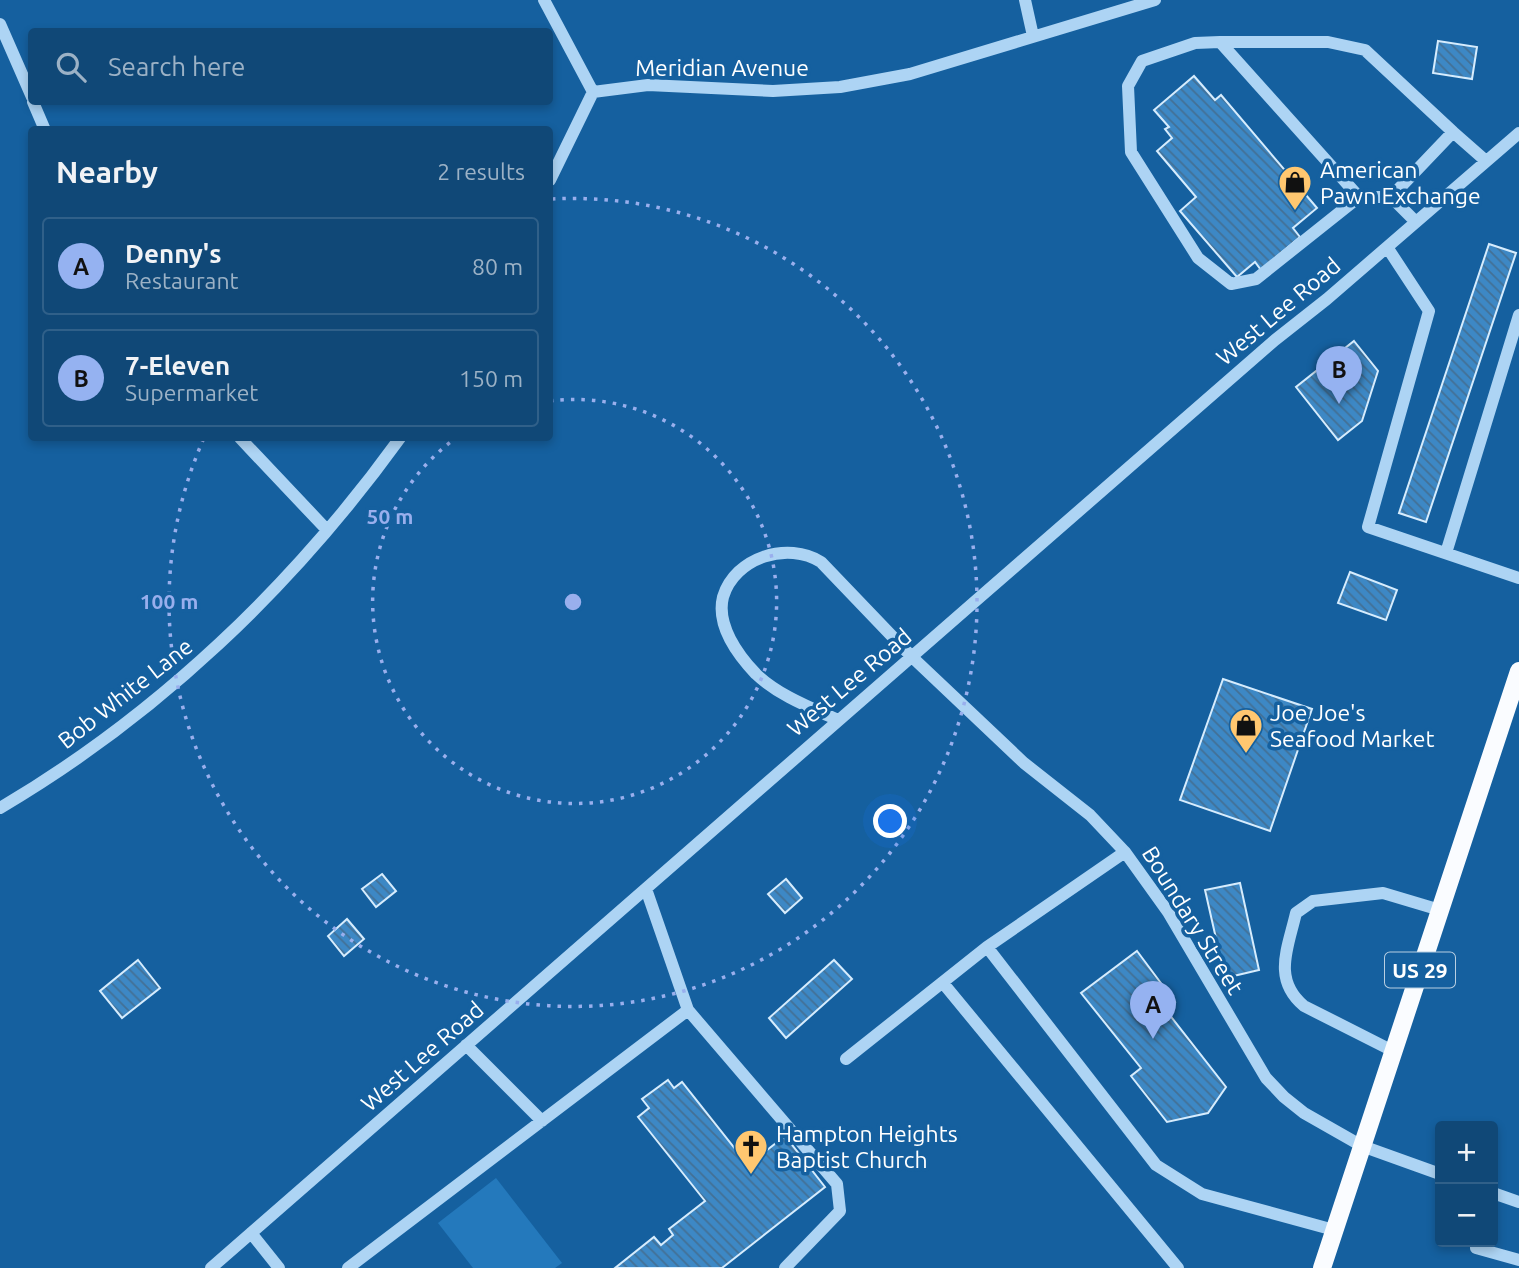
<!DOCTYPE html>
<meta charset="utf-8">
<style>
:root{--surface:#104877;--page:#194f7c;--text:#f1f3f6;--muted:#9cb2c6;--line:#306089;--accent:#95b2f1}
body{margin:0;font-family:Ubuntu,sans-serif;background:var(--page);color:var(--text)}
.controls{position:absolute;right:21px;bottom:21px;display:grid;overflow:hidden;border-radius:7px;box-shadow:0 4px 10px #0003}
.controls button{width:63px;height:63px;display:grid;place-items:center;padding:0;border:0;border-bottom:2px solid var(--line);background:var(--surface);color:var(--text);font:35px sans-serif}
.you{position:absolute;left:891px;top:822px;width:24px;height:24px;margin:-18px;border:5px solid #fff;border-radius:50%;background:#1a73e8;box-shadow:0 0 0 10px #1a73e833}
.badge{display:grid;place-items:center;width:46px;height:46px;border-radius:50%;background:var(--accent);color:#111;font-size:23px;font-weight:700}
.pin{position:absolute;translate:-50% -58px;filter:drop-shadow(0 2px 4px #0008)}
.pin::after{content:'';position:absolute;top:37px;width:24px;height:21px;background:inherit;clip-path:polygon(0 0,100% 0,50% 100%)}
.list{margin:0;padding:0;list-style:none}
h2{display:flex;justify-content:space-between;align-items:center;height:91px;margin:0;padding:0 28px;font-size:30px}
h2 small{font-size:23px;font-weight:400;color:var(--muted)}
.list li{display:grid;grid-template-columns:46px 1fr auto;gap:21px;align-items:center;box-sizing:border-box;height:98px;margin:0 14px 14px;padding:0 14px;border:2px solid var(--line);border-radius:7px}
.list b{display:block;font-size:26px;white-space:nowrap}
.list p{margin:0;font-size:23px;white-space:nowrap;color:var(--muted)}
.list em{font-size:23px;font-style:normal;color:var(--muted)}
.icon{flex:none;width:38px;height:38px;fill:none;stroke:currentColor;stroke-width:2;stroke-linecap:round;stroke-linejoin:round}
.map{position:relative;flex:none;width:1519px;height:1268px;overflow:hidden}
.search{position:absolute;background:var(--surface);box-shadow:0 4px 10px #0003;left:28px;top:28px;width:525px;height:77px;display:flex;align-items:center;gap:18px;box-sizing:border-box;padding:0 24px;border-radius:7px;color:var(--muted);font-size:26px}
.panel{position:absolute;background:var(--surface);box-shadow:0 4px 10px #0003;left:28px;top:126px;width:525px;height:315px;border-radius:7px}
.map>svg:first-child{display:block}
</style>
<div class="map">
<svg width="1519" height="1268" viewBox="0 0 1519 1268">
<defs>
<pattern id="building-back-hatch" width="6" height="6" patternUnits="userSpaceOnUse" patternTransform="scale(1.75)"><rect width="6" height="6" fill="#3d88c5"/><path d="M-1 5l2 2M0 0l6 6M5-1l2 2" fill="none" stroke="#437095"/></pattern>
</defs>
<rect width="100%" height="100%" fill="#15609f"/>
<path fill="#2479bc" d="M496,1178L562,1263L555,1268H473L438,1223Z"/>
<path fill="url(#building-back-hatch)" stroke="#d6ecfd" stroke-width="2" d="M1438,41L1477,47L1472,79L1433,73Z
M1194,76L1215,100L1221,95L1317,208L1293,228L1300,237L1261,270L1255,262L1237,277L1180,211L1196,197L1157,151L1172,138L1165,129L1169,127L1154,110Z
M1489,244L1516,253L1426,522L1399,513Z
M1354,341L1378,371L1362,421L1338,440L1296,387Z
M1350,572L1397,590L1386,620L1338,603Z
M1223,679L1312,709L1270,831L1180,800Z
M382,874L396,891L376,907L362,889Z
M786,879L802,898L785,913L768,894Z
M1240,883L1259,970L1225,978L1205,890Z
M347,919L364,939L344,956L328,936Z
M1137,951L1175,1002L1165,1009L1226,1087L1208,1113L1167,1122L1131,1076L1141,1068L1081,993Z
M138,960L160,988L122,1018L100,991Z
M834,960L852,979L786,1038L769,1018Z
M668,1080L674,1088L682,1082L748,1165L785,1136L825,1187L722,1268H615L654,1237L661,1245L673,1235L669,1229L705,1201L638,1117L649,1108L642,1099Z"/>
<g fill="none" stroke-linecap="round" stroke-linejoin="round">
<path stroke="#add4f4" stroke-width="12" d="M544,0L593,92
M1025,0L1033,36
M0,24L32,97
M1220,42H1328L1365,50L1453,132
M593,92L648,85L773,91L840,87L910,74L1155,0
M33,102L45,130
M550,180L593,92
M1359,197L1256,279L1231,284L1198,258L1131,152L1128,86L1142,61L1195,43L1220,42L1359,197H1391L1416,222
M1391,197L1453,132L1486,161
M1387,247L1429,311L1368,527L1519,578
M240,438L327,530
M1446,553L1519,315
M836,719C809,707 778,695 756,674C738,655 716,625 723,597C735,557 788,541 821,562L912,657L1024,763L1090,815L1125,852L1168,912L1266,1078L1284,1097L1304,1113L1362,1146L1440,1174
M0,808C158,715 293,586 400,438
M646,889L688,1010L837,1184L840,1211L785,1268
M987,947L1156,1165L1202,1194L1334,1230
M943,983L1178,1268
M466,1045L542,1121
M1393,1051L1304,1006C1272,979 1288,948 1296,913L1313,901L1383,893L1440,910
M846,1059L987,947L1125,852
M1493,1193L1519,1202
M251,1233L279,1268
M1476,1248L1519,1260
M211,1268C564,956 921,650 1275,340L1327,299L1519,133
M348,1268L688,1010"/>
<path stroke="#fafcff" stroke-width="18" d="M1322,1268L1519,671"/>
</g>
<g fill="none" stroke="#99afed" stroke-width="3.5" stroke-dasharray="3.5 7">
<path d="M550 401A202 202 0 1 1 456 438"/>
<path d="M552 199A404 404 0 1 1 204 438"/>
</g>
<defs>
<symbol id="shop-pin" viewBox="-11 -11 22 30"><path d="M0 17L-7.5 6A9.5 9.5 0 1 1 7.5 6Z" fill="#ffc770" stroke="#15609f"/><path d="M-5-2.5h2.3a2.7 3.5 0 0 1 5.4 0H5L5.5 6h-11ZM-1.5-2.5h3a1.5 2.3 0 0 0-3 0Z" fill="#111"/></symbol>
<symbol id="church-pin" viewBox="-11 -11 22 30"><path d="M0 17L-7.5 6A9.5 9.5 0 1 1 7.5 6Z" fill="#ffc770" stroke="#15609f"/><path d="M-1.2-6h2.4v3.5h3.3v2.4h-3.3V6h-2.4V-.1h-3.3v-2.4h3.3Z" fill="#111"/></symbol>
</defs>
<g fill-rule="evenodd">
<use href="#shop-pin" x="1276" y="163" width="38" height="52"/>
<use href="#shop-pin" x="1227" y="706" width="38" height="52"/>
<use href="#church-pin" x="732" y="1127" width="38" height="52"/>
</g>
<g text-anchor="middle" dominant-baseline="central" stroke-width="7" stroke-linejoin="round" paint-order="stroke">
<rect fill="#15609f" stroke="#b9cfe2" stroke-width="2" x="1385" y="952.5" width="70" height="35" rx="5"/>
<g font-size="21" font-weight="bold" fill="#fff">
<text x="1420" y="970">US 29</text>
</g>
<g font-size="23" fill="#fff" stroke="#15609f">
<text x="722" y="67">Meridian Avenue</text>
<text transform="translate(1278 311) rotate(-40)">West Lee Road</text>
<text transform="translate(849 682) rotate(-40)">West Lee Road</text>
<text transform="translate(125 693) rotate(-38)">Bob White Lane</text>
<text transform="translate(1193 920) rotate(58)">Boundary Street</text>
<text transform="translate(422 1056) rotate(-41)">West Lee Road</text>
</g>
<g font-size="23" fill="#fff" stroke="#15609f" text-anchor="start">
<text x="1320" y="169">American<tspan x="1320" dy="26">Pawn Exchange</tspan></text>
<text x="1270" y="712">Joe Joe's<tspan x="1270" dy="26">Seafood Market</tspan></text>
<text x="776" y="1133">Hampton Heights<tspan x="776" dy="26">Baptist Church</tspan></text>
</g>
</g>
<circle cx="573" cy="602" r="10" fill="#99afed" stroke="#15609f" stroke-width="3.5"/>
<g font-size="21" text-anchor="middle" font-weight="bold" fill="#99afed" stroke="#15609f" stroke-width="7" stroke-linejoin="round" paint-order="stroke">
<text x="390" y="524">50 m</text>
<text x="169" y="609">100 m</text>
</g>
</svg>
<div class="controls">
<button>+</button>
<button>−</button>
</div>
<div class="you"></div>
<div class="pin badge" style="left:1153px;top:1039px">A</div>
<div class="pin badge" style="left:1339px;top:404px">B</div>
<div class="search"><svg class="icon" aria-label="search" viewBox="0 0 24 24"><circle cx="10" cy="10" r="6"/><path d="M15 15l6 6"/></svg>Search here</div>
<section class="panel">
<h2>Nearby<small>2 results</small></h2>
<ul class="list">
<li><span class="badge">A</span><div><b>Denny's</b><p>Restaurant</p></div><em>80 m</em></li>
<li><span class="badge">B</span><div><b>7-Eleven</b><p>Supermarket</p></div><em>150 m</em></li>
</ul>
</section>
</div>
